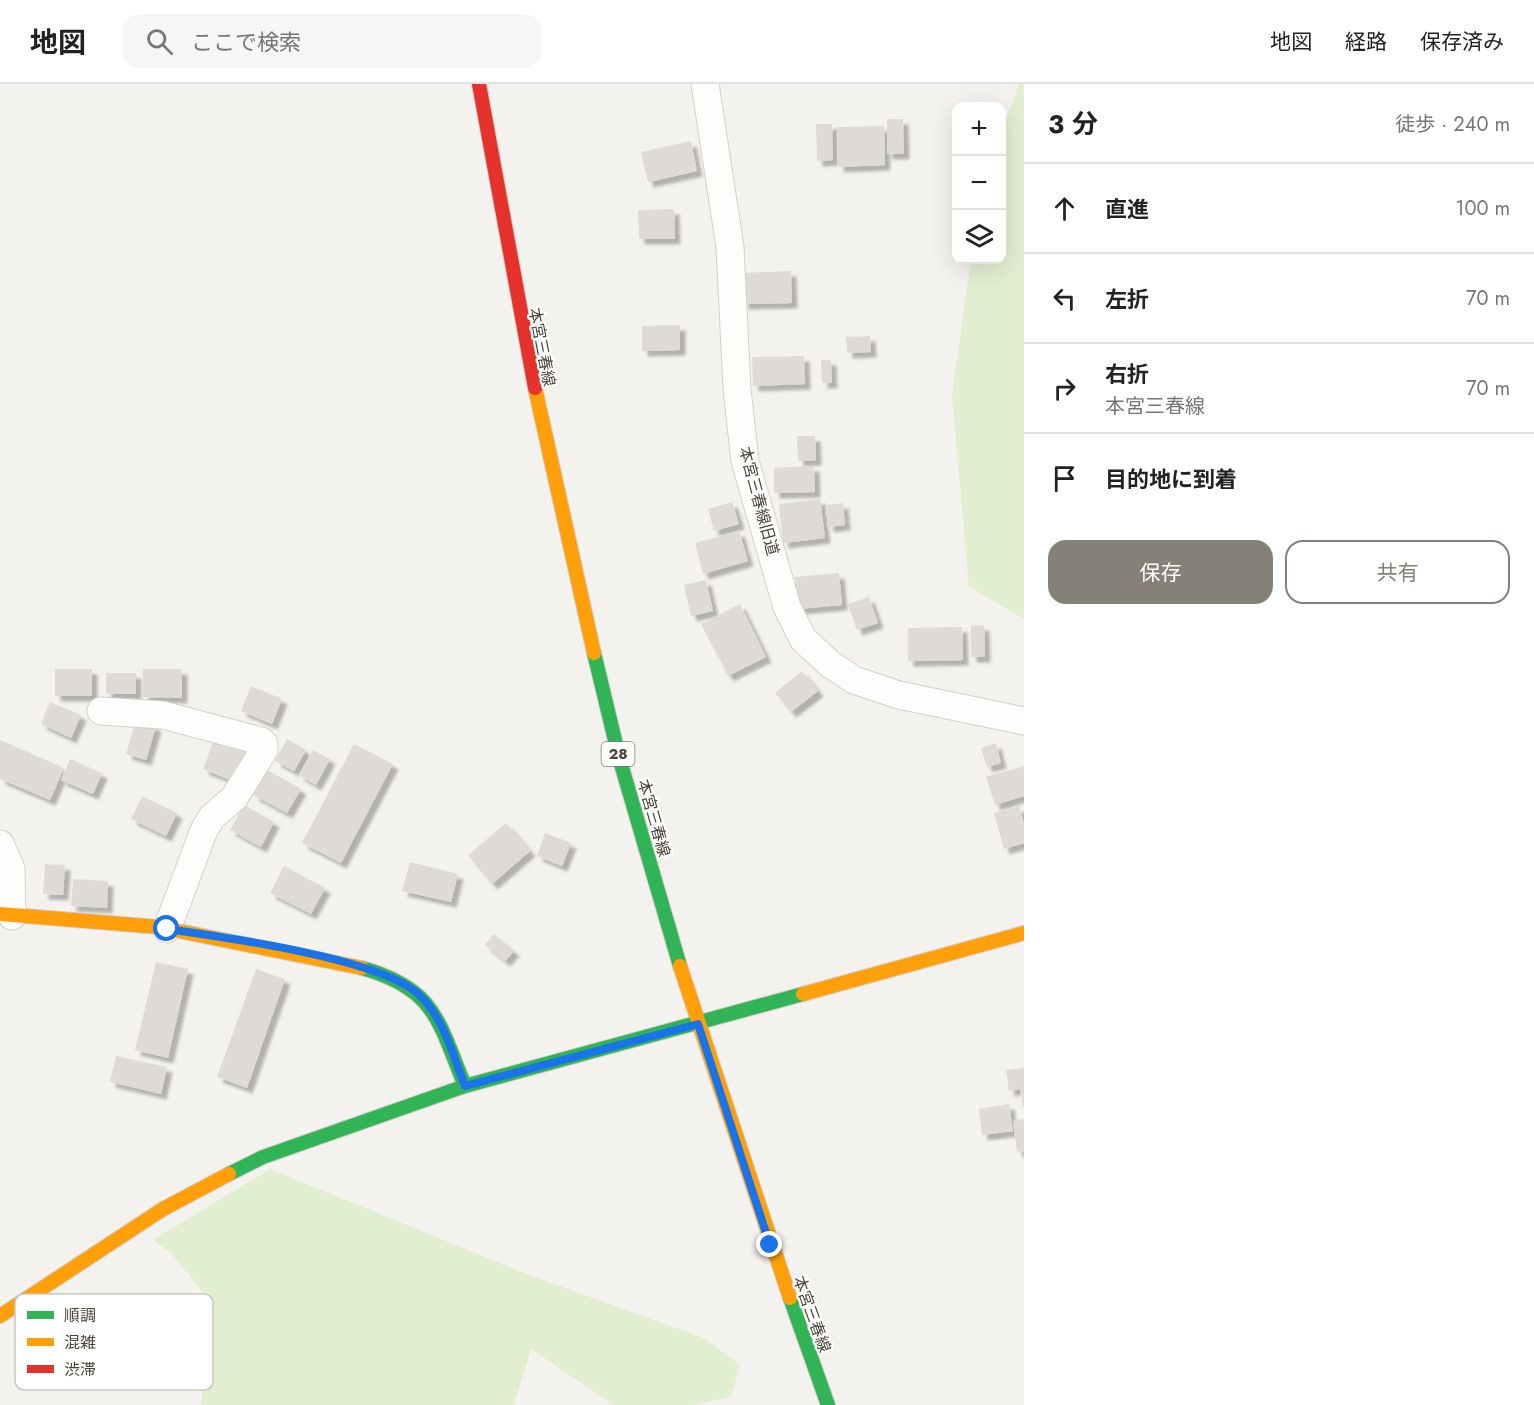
<!DOCTYPE html>
<html lang="ja">
<meta charset="utf-8">
<style>
:root{--surface:#fff;--page:#f6f6f6;--text:#222;--muted:#767676;--line:#e0e0e0;--accent:#868178}
body{margin:0;font-family:Jost,"Noto Sans JP",sans-serif;background:var(--page);color:var(--text)}
.controls{position:absolute;right:18px;top:18px;display:grid;overflow:hidden;border-radius:12px;box-shadow:0 6px 24px #0002}
.controls button{width:54px;height:54px;display:grid;place-items:center;padding:0;border:0;border-bottom:2px solid var(--line);background:var(--surface);color:var(--text);font:30px sans-serif}
.stop{position:absolute;width:18px;height:18px;margin:-14px;border:4px solid #1a73e8;border-radius:50%;background:#fff}
.stop.end{background:#1a73e8;border-color:#fff;box-shadow:0 2px 6px #0008}
.list{margin:0;padding:0;list-style:none}
h2{display:flex;justify-content:space-between;align-items:center;height:78px;margin:0;padding:0 24px;font-size:26px}
h2 small{font-size:20px;font-weight:400;color:var(--muted)}
.list li{display:grid;grid-template-columns:39px 1fr auto;gap:18px;align-items:center;box-sizing:border-box;height:90px;padding:0 24px;border-top:2px solid var(--line)}
.list b{display:block;font-size:22px;white-space:nowrap}
.list p{margin:0;font-size:20px;white-space:nowrap;color:var(--muted)}
.list em{font-size:20px;font-style:normal;color:var(--muted)}
.actions{display:flex;gap:12px;padding:18px 24px}
.actions a{flex:1;padding:14px 0;border:2px solid var(--accent);border-radius:18px;text-align:center;font-size:21px;color:var(--accent)}
.actions .main{background:var(--accent);color:#fff}
.icon{flex:none;width:33px;height:33px;fill:none;stroke:currentColor;stroke-width:2;stroke-linecap:round;stroke-linejoin:round}
.map{position:relative;flex:none;width:1024px;height:1321px;overflow:hidden}
header{display:flex;align-items:center;gap:36px;box-sizing:border-box;height:84px;padding:0 30px;background:var(--surface);border-bottom:2px solid var(--line)}
header strong{font-size:28px}
nav{display:flex;gap:33px;margin-inline-start:auto;font-size:21px}
.search{width:420px;height:54px;background:var(--page);display:flex;align-items:center;gap:15px;box-sizing:border-box;padding:0 21px;border-radius:18px;color:var(--muted);font-size:22px}
main{display:flex}
aside{flex:1;background:var(--surface)}
.map>svg:first-child{display:block}
</style>
<header>
<strong>地図</strong>
<div class="search"><svg class="icon" aria-label="search" viewBox="0 0 24 24"><circle cx="10" cy="10" r="6"/><path d="M15 15l6 6"/></svg>ここで検索</div>
<nav><a>地図</a><a>経路</a><a>保存済み</a></nav>
</header>
<main>
<div class="map">
<svg width="1024" height="1321" viewBox="0 0 1024 1321">
<defs>
<filter id="shadow"><feDropShadow dx="5.5" dy="5.5" stdDeviation="1.5" flood-color="#0004"/></filter>
</defs>
<rect width="100%" height="100%" fill="#f4f2ee"/>
<path fill="#e1eecf" d="M1019,0H1024V535L969,503L952,311L971,176H1002V47Z
M270,1085L532,1192L704,1254L740,1281L731,1313L692,1321H614L531,1265L514,1321H201L211,1219L173,1171L153,1156Z"/>
<path fill="#dedbd6" filter="url(#shadow)" d="M887,35H903L904,70H887Z
M816,40H832L833,76L817,77Z
M884,42L885,81L838,83L837,43Z
M691,57L697,87L648,98L641,68Z
M674,125L675,155H639L638,126Z
M791,187L792,219L743,220L742,189Z
M680,241V266L642,267V242Z
M870,252L871,268L847,269L846,253Z
M804,272L805,300L753,302L752,273Z
M821,276H831L832,299H822Z
M797,352H815L816,376L798,377Z
M814,382L815,408L774,409V384Z
M820,415L825,454L783,459L779,420Z
M732,418L739,440L714,447L708,425Z
M843,419L845,441L828,443L826,421Z
M739,447L748,477L703,490L695,459Z
M839,489L842,521L798,525L795,493Z
M706,496L713,527L691,532L684,501Z
M869,513L878,539L857,546L848,520Z
M740,520L766,573L728,592L701,540Z
M984,541L985,573H971V542Z
M962,543L963,576L908,577V544Z
M55,585H92V612H55Z
M143,585H182V614L143,613Z
M802,587L818,607L791,628L775,609Z
M106,589H136V610H106Z
M251,602L282,615L272,640L241,627Z
M50,618L81,631L71,654L41,640Z
M136,636L156,642L146,676L126,670Z
M215,653L246,665L233,697L203,685Z
M287,655L306,666L294,687L275,677Z
M0,656L64,684L50,716L0,695Z
M996,659L1001,679L987,683L981,664Z
M354,660L393,680L341,779L302,759Z
M313,666L330,675L316,701L299,691Z
M70,675L102,689L93,710L61,696Z
M1024,682V712L995,721L986,693Z
M267,686L301,705L287,729L253,711Z
M142,712L177,729L166,752L131,735Z
M244,721L274,738L261,763L230,746Z
M1019,722L1024,740V759L1004,765L994,729Z
M506,739L530,767L492,800L468,771Z
M545,749L571,759L562,782L537,772Z
M410,778L458,790L451,818L402,807Z
M45,780L65,781L63,811L43,810Z
M284,782L325,804L311,830L270,809Z
M73,795L108,797L107,824L71,822Z
M494,850L514,867L505,877L485,861Z
M156,878L188,885L168,974L135,966Z
M256,885L285,895L247,1004L217,993Z
M116,972L167,983L161,1010L110,998Z
M1024,984V1023H1023L1020,1005L1009,1007L1006,986Z
M1009,1020L1013,1047L982,1051L979,1025Z
M1024,1035V1067L1017,1068L1013,1037Z"/>
<g fill="none" stroke-linecap="round" stroke-linejoin="round">
<defs>
<path id="street" d="M705,0L730,163L737,305L745,377L787,523L803,555L830,580L854,596L899,611L1024,637
M101,627L163,631L261,657L264,660V666L234,714L212,733L204,746L167,845
M0,760L11,785L12,832"/>
<path id="fast" d="M594,569L619,673L680,882
M362,884C436,905 438,937 465,1002L803,910
M229,1090L263,1073L465,1002
M790,1214L828,1321"/>
<path id="slow" d="M535,304L594,569
M0,830L159,843L362,884
M680,882L790,1214
M803,910L1024,849
M0,1232L163,1125L229,1090"/>
<path id="jam" d="M479,0L535,304"/>
</defs>
<use href="#street" stroke="#d2d0cb" stroke-width="29"/>
<use href="#fast" stroke="#d3cfc5" stroke-width="16"/>
<use href="#slow" stroke="#d3cfc5" stroke-width="16"/>
<use href="#jam" stroke="#d3cfc5" stroke-width="16"/>
<use href="#street" stroke="#fdfdfc" stroke-width="27"/>
<use href="#fast" stroke="#30b455" stroke-width="14"/>
<use href="#slow" stroke="#ff9f0a" stroke-width="14"/>
<use href="#jam" stroke="#e5322d" stroke-width="14"/>
</g>
<g fill="none" stroke-linecap="round" stroke-linejoin="round">
<path stroke="#1a73e8" stroke-width="8" d="M167,845C223,853 377,874 417,909C443,931 453,972 465,1002L698,940L770,1161"/>
</g>
<g text-anchor="middle" dominant-baseline="central" stroke-width="4.5" stroke-linejoin="round" paint-order="stroke">
<rect fill="#fff" stroke="#817c74" stroke-width="1.5" x="601.5" y="658" width="33" height="24" rx="4.5"/>
<g font-size="15" font-weight="bold" fill="#4b4439">
<text x="618" y="670">28</text>
</g>
<g font-size="16" fill="#4b4439" stroke="#fff">
<text transform="translate(542 263) rotate(79)">本宮三春線</text>
<text transform="translate(759 417) rotate(75)">本宮三春線旧道</text>
<text transform="translate(654 734) rotate(74)">本宮三春線</text>
<text transform="translate(812 1230) rotate(70)">本宮三春線</text>
</g>
</g>
<rect x="15" y="1210" width="198" height="96" rx="9" fill="#fff" stroke="#c9c7c4" stroke-width="1.5"/>
<rect x="27" y="1227" width="27" height="8" fill="#30b455"/>
<rect x="27" y="1254" width="27" height="8" fill="#ff9f0a"/>
<rect x="27" y="1281" width="27" height="8" fill="#e5322d"/>
<g font-size="16" fill="#4b4439">
<text x="64" y="1237">順調</text>
<text x="64" y="1264">混雑</text>
<text x="64" y="1291">渋滞</text>
</g>
</svg>
<div class="controls">
<button>+</button>
<button>−</button>
<button><svg class="icon" aria-label="layers" viewBox="0 0 24 24"><path d="M12 4l9 5-9 5-9-5zM3 14l9 5 9-5"/></svg></button>
</div>
<div class="stop" style="left:167px;top:845px"></div>
<div class="stop end" style="left:770px;top:1161px"></div>
</div>
<aside>
<h2>3 分<small>徒歩 · 240 m</small></h2>
<ul class="list">
<li><svg class="icon" aria-label="ahead" viewBox="0 0 24 24"><path d="M12 20V5M6 11l6-6 6 6"/></svg><div><b>直進</b></div><em>100 m</em></li>
<li><svg class="icon" aria-label="left" viewBox="0 0 24 24"><path d="M17 20v-9H6M10 6l-5 5 5 5"/></svg><div><b>左折</b></div><em>70 m</em></li>
<li><svg class="icon" aria-label="right" viewBox="0 0 24 24"><path d="M7 20v-9h11M14 6l5 5-5 5"/></svg><div><b>右折</b><p>本宮三春線</p></div><em>70 m</em></li>
<li><svg class="icon" aria-label="arrive" viewBox="0 0 24 24"><path d="M6 21V4h12l-3 4 3 4H6"/></svg><div><b>目的地に到着</b></div></li>
</ul>
<div class="actions"><a class="main">保存</a><a>共有</a></div>
</aside>
</main>
